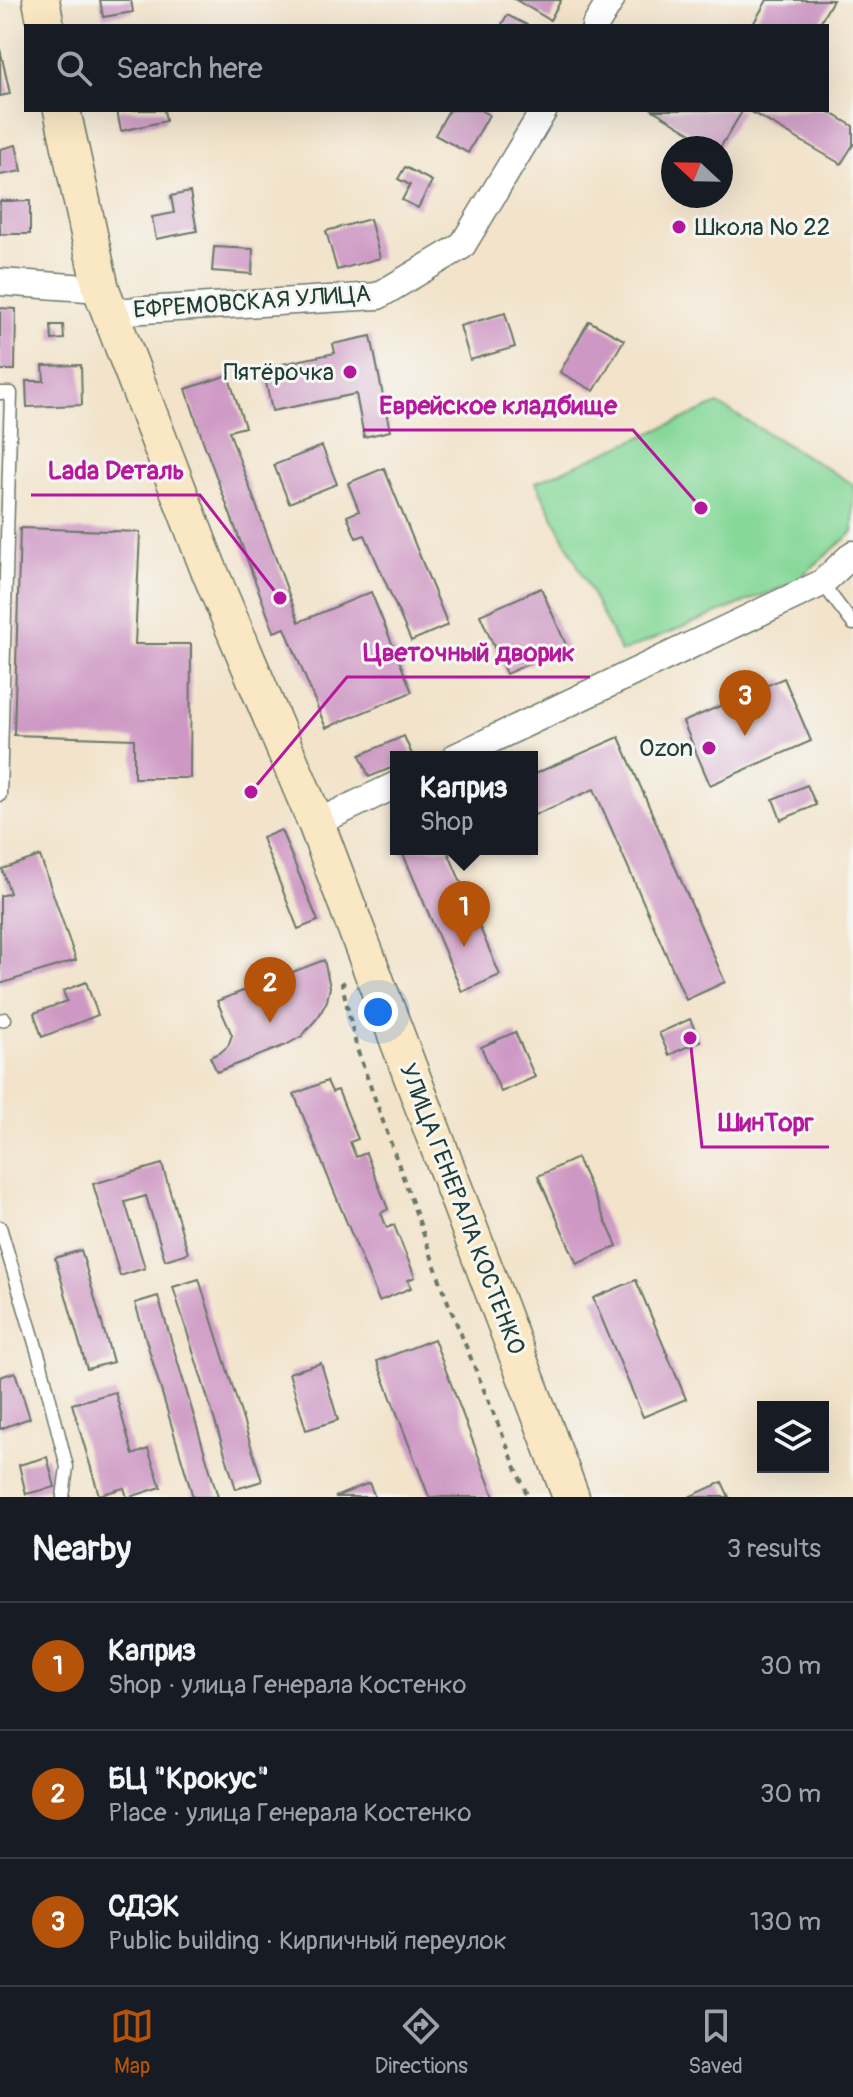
<!DOCTYPE html>
<meta charset="utf-8">
<style>
:root{--surface:#171b24;--page:#242831;--text:#f1f3f6;--muted:#9ea1a6;--line:#363941;--accent:#b45309}
body{margin:0;font-family:Pangolin,sans-serif;background:var(--page);color:var(--text)}
.controls{position:absolute;right:24px;bottom:24px;display:grid;overflow:hidden;border-radius:0px;box-shadow:0 8px 32px #0002}
.controls button{width:72px;height:72px;display:grid;place-items:center;padding:0;border:0;border-bottom:2px solid var(--line);background:var(--surface);color:var(--text);font:40px sans-serif}
.compass{position:absolute;left:661px;top:136px;width:72px;height:72px;border-radius:50%;background:var(--surface);box-shadow:0 8px 32px #0002;rotate:292deg}
.you{position:absolute;left:378px;top:1012px;width:28px;height:28px;margin:-20px;border:6px solid #fff;border-radius:50%;background:#1a73e8;box-shadow:0 0 0 12px #1a73e833}
.badge{display:grid;place-items:center;width:52px;height:52px;border-radius:50%;background:var(--accent);color:#fff;font-size:26px;font-weight:700}
.pin{position:absolute;translate:-50% -66px;filter:drop-shadow(0 2px 4px #0008)}
.pin::after{content:'';position:absolute;top:42px;width:28px;height:24px;background:inherit;clip-path:polygon(0 0,100% 0,50% 100%)}
.popup{position:absolute;left:390px;top:751px;width:148px;height:104px;box-sizing:border-box;display:grid;place-content:center;border-radius:0px;background:var(--surface);filter:drop-shadow(0 2px 6px #0005);font-size:26px;white-space:nowrap;color:var(--muted)}
.popup b{font-size:30px;color:var(--text)}
.popup::after{content:'';position:absolute;left:50%;top:100%;margin-left:-16px;border:16px solid transparent;border-top-color:var(--surface)}
.list{margin:0;padding:0;list-style:none}
h2{display:flex;justify-content:space-between;align-items:center;height:104px;margin:0;padding:0 32px;font-size:34px}
h2 small{font-size:26px;font-weight:400;color:var(--muted)}
.list li{display:grid;grid-template-columns:52px 1fr auto;gap:24px;align-items:center;box-sizing:border-box;height:128px;padding:0 32px;border-top:2px solid var(--line)}
.list b{display:block;font-size:30px;white-space:nowrap}
.list p{margin:0;font-size:26px;white-space:nowrap;color:var(--muted)}
.list em{font-size:26px;font-style:normal;color:var(--muted)}
.icon{flex:none;width:44px;height:44px;fill:none;stroke:currentColor;stroke-width:2;stroke-linecap:round;stroke-linejoin:round}
.map{position:relative;flex:none;width:853px;height:1497px;overflow:hidden}
.search{position:absolute;background:var(--surface);box-shadow:0 8px 32px #0002;left:24px;right:24px;top:24px;height:88px;display:flex;align-items:center;gap:20px;box-sizing:border-box;padding:0 28px;border-radius:0px;color:var(--muted);font-size:30px}
.sheet{height:488px;background:var(--surface)}
nav{display:flex;justify-content:space-around;align-items:center;box-sizing:border-box;height:112px;border-top:2px solid var(--line);background:var(--surface);font-size:22px;color:var(--muted)}
nav a{display:grid;justify-items:center;gap:4px}
nav .on{color:var(--accent)}
.map>svg:first-child{display:block}
</style>
<div class="map">
<svg width="853" height="1497" viewBox="0 0 853 1497">
<rect width="100%" height="100%" fill="#f6f6f2"/>
<filter id="ink" filterUnits="userSpaceOnUse"><feTurbulence type="fractalNoise" baseFrequency=".0125" numOctaves="2"/><feDisplacementMap in="SourceGraphic" scale="16" xChannelSelector="R" yChannelSelector="G"/><feConvolveMatrix kernelMatrix="1 2 1 2 8 2 1 2 1" color-interpolation-filters="sRGB"/></filter>
<filter id="wash" filterUnits="userSpaceOnUse"><feTurbulence type="fractalNoise" baseFrequency=".006" numOctaves="4" result="noise"/><feDisplacementMap in="SourceGraphic" scale="32" xChannelSelector="R" yChannelSelector="G"/><feGaussianBlur stdDeviation="1.8" result="paint"/><feColorMatrix in="noise" values="0 0 0 0 0 0 0 0 0 0 0 0 0 0 0 0 0 1.4 0 .05"/><feComposite in="paint" operator="in"/></filter>
<g filter="url(#wash)">
<rect width="100%" height="100%" fill="#f2e3ca"/>
<path fill="#86d899" stroke="#528a66" stroke-width="2" d="M718,404L853,484V532L795,582L621,652L536,482Z"/>
<g id="blocks">
<path fill="#ce98c4" d="M100,0H131L133,12L103,17Z
M516,0H561L550,20Z
M767,0H833L818,26H752Z
M507,15L529,26H501Z
M0,49L10,94L0,96Z
M123,110H164L166,121L121,131L117,111Z
M449,110H480L489,115L468,153L435,135Z
M653,110H743L720,148H716Z
M748,110H826L853,126V145L841,164Z
M16,145L22,171L0,175V149Z
M405,167L432,181L418,208L402,200L410,185L398,179Z
M190,192L197,231L156,239L152,217L174,213L171,196Z
M0,201H30V234H0Z
M370,219L380,258L337,270L326,231Z
M214,247L253,249L252,274L212,271Z
M0,308L16,309L15,370H0Z
M505,313L515,347L470,360L460,326Z
M589,321L624,340L594,391L560,372Z
M51,325H63L64,339L52,340Z
M371,336L390,431L364,437L356,394L272,411L263,368L335,353L333,344Z
M81,365L82,405L27,407L26,381H44L43,366Z
M228,375L245,427L229,431L299,622L371,592L412,692L326,728L285,628L274,632L203,441L186,389Z
M322,446L337,484L289,503L274,465Z
M384,468L448,625L411,641L365,535L356,538L347,516L359,511L348,483Z
M20,528L140,532L135,644H191L190,778H134V739L14,735Z
M541,588L567,647L506,674L480,615Z
M784,678L811,741L710,785L683,722Z
M404,736L413,757H396V766L369,777L360,755Z
M619,737L725,982L686,1000L594,789L532,816V775Z
M807,785L816,805L781,820L773,799Z
M281,830L318,921L298,929L262,838Z
M401,849H455L448,852L500,975L462,992Z
M40,856L76,960L0,984V896L10,893L2,869Z
M324,960L330,987L327,1001L319,1016L302,1036L286,1045L217,1072L210,1057L221,1052L228,1046L232,1035L217,1001Z
M86,982L98,1015L42,1037L34,1013L67,1001L63,991Z
M690,1019L700,1041L669,1055L659,1033Z
M515,1032L535,1077L501,1092L481,1047Z
M327,1081L332,1092L338,1090L358,1139L350,1142L356,1157L366,1153L388,1209L381,1213L387,1228L394,1225L415,1277L408,1280L411,1288L379,1301L294,1094Z
M577,1158L617,1246L577,1264L538,1176Z
M162,1164L188,1253L165,1260L146,1196L125,1202L145,1268L120,1276L93,1184Z
M81,1250L113,1362L87,1369L55,1258Z
M199,1279L262,1481L236,1489L173,1287Z
M636,1280L686,1399L643,1417L593,1298Z
M158,1296L218,1497H193L135,1303Z
M434,1339L494,1497H429L377,1361Z
M321,1363L338,1420L306,1430L289,1373Z
M15,1372L30,1418L0,1429V1377Z
M115,1392L133,1455L148,1449L161,1487L130,1497H127L124,1488L99,1495L72,1404Z
M47,1457L55,1487L26,1494L19,1465Z
M722,1482L729,1497H689Z
M369,1483L375,1497H335Z"/>
</g>
</g>
<g filter="url(#ink)">
<use href="#blocks" fill-opacity="0" stroke="#697768" stroke-width="2"/>
<g fill="none" stroke-linecap="round" stroke-linejoin="round">
<defs>
<path id="service" d="M0,393H11L0,795
M822,583L853,624
M0,1020L5,1019
M0,1227L40,1360L67,1467L63,1497"/>
<path id="minor" d="M595,26L611,0
M0,282L101,289
M110,312L378,296L462,246L544,110
M455,757L822,583L853,554
M316,823L396,785"/>
<path id="secondary" d="M41,0L46,26
M62,110L101,289L207,565L316,823L571,1497"/>
</defs>
<use href="#service" stroke="#697768" stroke-width="15"/>
<use href="#minor" stroke="#697768" stroke-width="29"/>
<use href="#secondary" stroke="#697768" stroke-width="39"/>
<path stroke="#697768" stroke-width="4" stroke-dasharray="6 6" stroke-linecap="butt" d="M345,982L342,984L357,1049L449,1305L528,1497"/>
<use href="#service" stroke="#fff" stroke-width="12"/>
<use href="#minor" stroke="#fff" stroke-width="26"/>
<use href="#secondary" stroke="#fae7c3" stroke-width="36"/>
</g>
</g>
<g fill="#b5179e" stroke="#f6f6f2" stroke-width="3">
<circle cx="679" cy="227" r="8"/>
<circle cx="350" cy="372" r="8"/>
<circle cx="709" cy="748" r="8"/>
</g>
<g text-anchor="middle" dominant-baseline="central" stroke-width="6" stroke-linejoin="round" paint-order="stroke">
<g font-size="24" fill="#1f3d34" stroke="#f6f6f2" text-anchor="end">
<text x="695" y="227" text-anchor="start">Школа № 22</text>
<text x="334" y="372">Пятёрочка</text>
<text x="693" y="748">Ozon</text>
</g>
<g font-size="24" fill="#1f3d34" stroke="#f6f6f2">
<text transform="translate(252 302) rotate(-4)">ЕФРЕМОВСКАЯ УЛИЦА</text>
<text transform="translate(462 1209) rotate(69)">УЛИЦА ГЕНЕРАЛА КОСТЕНКО</text>
</g>
</g>
<path fill="none" stroke="#b5179e" stroke-width="3" d="M701 508L633 430H363M280 598L200 495H31M251 792L347 677H590M690 1038L702 1147H829"/>
<g fill="#b5179e" stroke="#f6f6f2" stroke-width="3">
<circle cx="701" cy="508" r="8"/>
<circle cx="280" cy="598" r="8"/>
<circle cx="251" cy="792" r="8"/>
<circle cx="690" cy="1038" r="8"/>
</g>
<g font-size="26" text-anchor="middle" font-weight="bold" fill="#b5179e" stroke="#f6f6f2" stroke-width="6" stroke-linejoin="round" paint-order="stroke">
<text x="498" y="414">Еврейское кладбище</text>
<text x="116" y="479">Lada Dеталь</text>
<text x="469" y="661">Цветочный дворик</text>
<text x="766" y="1131">ШинТорг</text>
</g>
</svg>
<div class="controls">
<button><svg class="icon" aria-label="layers" viewBox="0 0 24 24"><path d="M12 4l9 5-9 5-9-5zM3 14l9 5 9-5"/></svg></button>
</div>
<svg class="compass" viewBox="-18 -18 36 36"><path d="M0-13l5 13h-10z" fill="#e53935"/><path d="M0 13l5-13h-10z" fill="#9ea1a6"/></svg>
<div class="you"></div>
<div class="pin badge" style="left:464px;top:947px">1</div>
<div class="popup"><b>Каприз</b>Shop</div>
<div class="pin badge" style="left:270px;top:1023px">2</div>
<div class="pin badge" style="left:745px;top:736px">3</div>
<div class="search"><svg class="icon" aria-label="search" viewBox="0 0 24 24"><circle cx="10" cy="10" r="6"/><path d="M15 15l6 6"/></svg>Search here</div>
</div>
<section class="sheet">
<h2>Nearby<small>3 results</small></h2>
<ul class="list">
<li><span class="badge">1</span><div><b>Каприз</b><p>Shop · улица Генерала Костенко</p></div><em>30 m</em></li>
<li><span class="badge">2</span><div><b>БЦ &quot;Крокус&quot;</b><p>Place · улица Генерала Костенко</p></div><em>30 m</em></li>
<li><span class="badge">3</span><div><b>СДЭК</b><p>Public building · Кирпичный переулок</p></div><em>130 m</em></li>
</ul>
</section>
<nav>
<a class="on"><svg class="icon" aria-label="map" viewBox="0 0 24 24"><path d="M3 6l6-2 6 2 6-2v14l-6 2-6-2-6 2zM9 4v14M15 6v14"/></svg>Map</a>
<a><svg class="icon" aria-label="directions" viewBox="0 0 24 24"><path d="M12 3l9 9-9 9-9-9zM9 14v-3h6M13 9l2 2-2 2"/></svg>Directions</a>
<a><svg class="icon" aria-label="saved" viewBox="0 0 24 24"><path d="M7 4h10v16l-5-4-5 4z"/></svg>Saved</a>
</nav>
